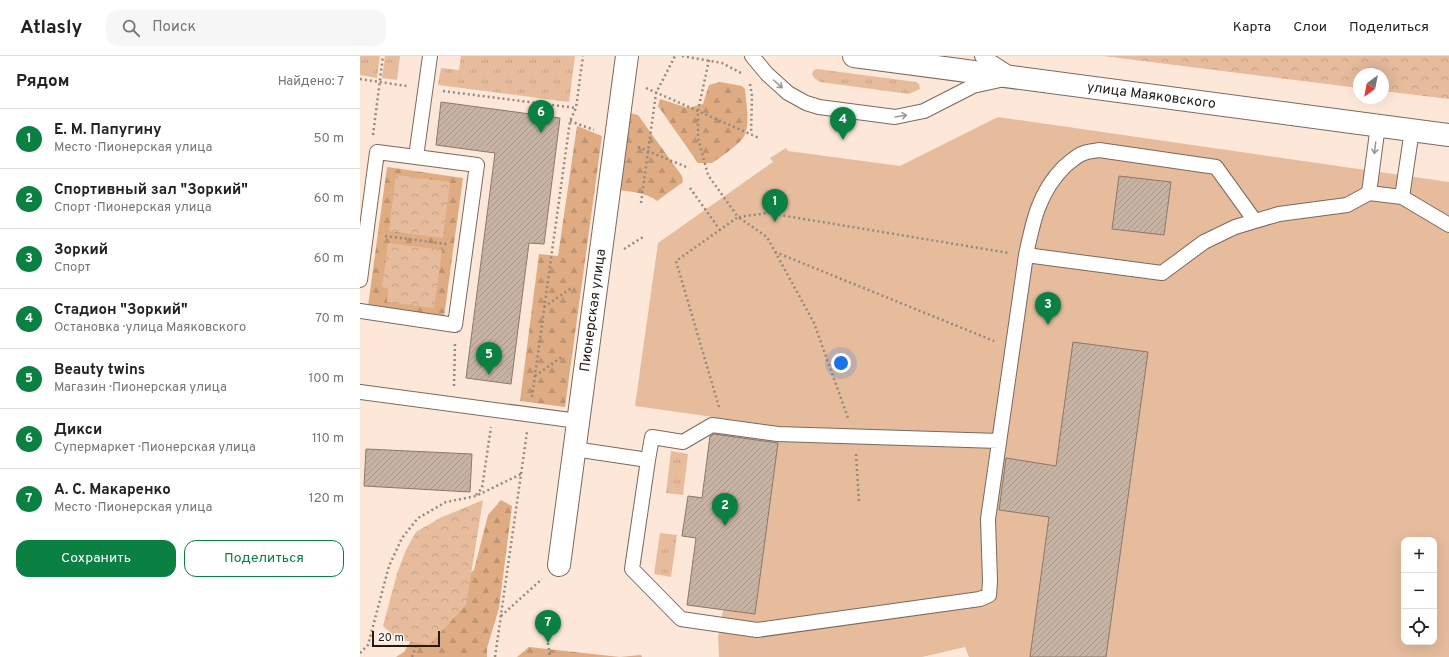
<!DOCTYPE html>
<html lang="ru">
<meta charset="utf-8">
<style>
:root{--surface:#fff;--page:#f6f6f6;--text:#222;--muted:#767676;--line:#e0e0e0;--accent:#0b8043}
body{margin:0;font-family:Overpass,sans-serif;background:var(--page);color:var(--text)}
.controls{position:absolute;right:12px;bottom:12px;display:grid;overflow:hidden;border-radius:8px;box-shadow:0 4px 16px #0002}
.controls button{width:36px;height:36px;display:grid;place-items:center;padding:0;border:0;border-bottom:1px solid var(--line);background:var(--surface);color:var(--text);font:20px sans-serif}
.compass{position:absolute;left:993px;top:12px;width:36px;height:36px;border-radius:50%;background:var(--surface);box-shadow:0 4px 16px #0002;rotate:212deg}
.scale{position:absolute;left:12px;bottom:10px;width:68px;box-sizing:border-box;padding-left:4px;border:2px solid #221b15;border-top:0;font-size:11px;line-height:14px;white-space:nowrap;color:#221b15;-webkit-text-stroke:3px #fdf8f5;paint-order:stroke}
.you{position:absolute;left:481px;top:307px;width:14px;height:14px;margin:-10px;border:3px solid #fff;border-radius:50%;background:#1a73e8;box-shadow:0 0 0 6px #1a73e833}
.badge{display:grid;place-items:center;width:26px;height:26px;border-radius:50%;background:var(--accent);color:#fff;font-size:13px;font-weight:700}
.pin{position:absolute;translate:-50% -33px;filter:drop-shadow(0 1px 2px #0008)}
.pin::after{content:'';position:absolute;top:21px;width:14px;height:12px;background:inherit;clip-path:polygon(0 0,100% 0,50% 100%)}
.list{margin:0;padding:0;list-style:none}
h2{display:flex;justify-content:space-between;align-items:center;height:52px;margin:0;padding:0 16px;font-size:17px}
h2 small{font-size:13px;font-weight:400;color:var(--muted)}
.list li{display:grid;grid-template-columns:26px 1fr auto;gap:12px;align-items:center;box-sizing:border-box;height:60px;padding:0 16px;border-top:1px solid var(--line)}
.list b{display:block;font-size:15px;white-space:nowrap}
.list p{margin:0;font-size:13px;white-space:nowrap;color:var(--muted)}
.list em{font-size:13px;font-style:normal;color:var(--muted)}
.actions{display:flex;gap:8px;padding:12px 16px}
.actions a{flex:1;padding:9px 0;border:1px solid var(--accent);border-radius:12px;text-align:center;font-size:14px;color:var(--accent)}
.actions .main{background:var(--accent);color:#fff}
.icon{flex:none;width:22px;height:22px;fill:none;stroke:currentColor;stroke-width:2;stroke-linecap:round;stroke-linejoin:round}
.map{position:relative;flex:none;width:1089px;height:601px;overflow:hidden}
header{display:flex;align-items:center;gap:24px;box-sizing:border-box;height:56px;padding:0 20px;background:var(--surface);border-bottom:1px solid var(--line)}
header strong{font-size:19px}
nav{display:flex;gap:22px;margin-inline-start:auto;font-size:14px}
.search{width:280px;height:36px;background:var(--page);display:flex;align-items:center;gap:10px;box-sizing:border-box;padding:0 14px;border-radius:12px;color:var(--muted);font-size:15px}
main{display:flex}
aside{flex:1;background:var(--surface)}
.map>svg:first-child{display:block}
</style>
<header>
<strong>Atlasly</strong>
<div class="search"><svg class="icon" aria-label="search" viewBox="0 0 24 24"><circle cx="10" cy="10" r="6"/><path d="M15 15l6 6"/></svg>Поиск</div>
<nav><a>Карта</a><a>Слои</a><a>Поделиться</a></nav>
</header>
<main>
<aside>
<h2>Рядом<small>Найдено: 7</small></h2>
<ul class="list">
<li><span class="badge">1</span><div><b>Е. М. Папугину</b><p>Место · Пионерская улица</p></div><em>50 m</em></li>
<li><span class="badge">2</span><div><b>Спортивный зал &quot;Зоркий&quot;</b><p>Спорт · Пионерская улица</p></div><em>60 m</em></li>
<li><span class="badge">3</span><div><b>Зоркий</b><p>Спорт</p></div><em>60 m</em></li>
<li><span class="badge">4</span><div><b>Стадион &quot;Зоркий&quot;</b><p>Остановка · улица Маяковского</p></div><em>70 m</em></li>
<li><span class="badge">5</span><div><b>Beauty twins</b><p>Магазин · Пионерская улица</p></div><em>100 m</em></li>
<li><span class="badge">6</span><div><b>Дикси</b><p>Супермаркет · Пионерская улица</p></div><em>110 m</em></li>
<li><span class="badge">7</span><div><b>А. С. Макаренко</b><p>Место · Пионерская улица</p></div><em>120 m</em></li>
</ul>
<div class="actions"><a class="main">Сохранить</a><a>Поделиться</a></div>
</aside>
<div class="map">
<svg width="1089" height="601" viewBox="0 0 1089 601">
<defs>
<pattern id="grass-tufts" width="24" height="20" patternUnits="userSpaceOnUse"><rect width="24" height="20" fill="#e6bc9d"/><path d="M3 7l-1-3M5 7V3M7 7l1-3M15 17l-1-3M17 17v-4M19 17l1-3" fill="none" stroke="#c5a186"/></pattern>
<pattern id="forest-firs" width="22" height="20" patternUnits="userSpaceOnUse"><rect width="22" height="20" fill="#deab83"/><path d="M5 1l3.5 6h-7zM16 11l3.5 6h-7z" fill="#be9370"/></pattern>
<pattern id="park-crowns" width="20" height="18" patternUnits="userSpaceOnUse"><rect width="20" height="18" fill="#e6bc9d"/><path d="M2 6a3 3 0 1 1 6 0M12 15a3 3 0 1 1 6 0" fill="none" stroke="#c5a186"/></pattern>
<pattern id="building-hatch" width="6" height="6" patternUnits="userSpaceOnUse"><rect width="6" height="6" fill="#c7b3a4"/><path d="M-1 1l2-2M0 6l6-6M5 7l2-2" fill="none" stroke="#ab998c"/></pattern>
</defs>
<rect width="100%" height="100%" fill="#fde7d8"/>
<path fill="url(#grass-tufts)" d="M0,0H20L17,22L0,19Z
M25,0H40L37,24L22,22Z
M101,0H215L209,46L78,29L81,12L99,14Z
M457,13L556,26L559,28L560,33L549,38L460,26L454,22L452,18L454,14Z
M311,395L328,398L323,439L306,437Z
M300,477L317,479L311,521L294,518Z"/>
<path fill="url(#forest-firs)" d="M360,26L382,30L385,33C386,46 391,71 383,82C377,90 361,101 352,107H338L298,50L300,43L328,52L343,48L349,29Z
M270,57L278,59L322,120L323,126L297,145C287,137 273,136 260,134Z
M217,70L242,80L205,351L160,345L179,198L198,200Z
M27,111L103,122L84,261L8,250Z
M141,444L152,450L139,552L127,592V601H36L44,596L74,548L114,514L128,459Z
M169,591L260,601L281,599L282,601H157Z"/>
<path fill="url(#park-crowns)" d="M743,0H1089V43L1023,35V18H999V32Z
M36,119L90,126L83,182L29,175Z
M28,187L82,194L74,252L27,246L28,232L22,231Z
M123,444L106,549L69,589L37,583L23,570L37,518L45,496L56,476L80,462Z"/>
<path fill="#e6bc9d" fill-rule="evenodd" d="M638,61L1089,126V601H609L605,591L562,601H359L358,581L363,554L336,482L322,480L328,440L342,441L353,361L275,350L298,187L413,106L410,102L426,92L428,95L540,110ZM1044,484H1074V586H1044Z"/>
<path fill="url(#building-hatch)" stroke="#8b786a" d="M81,46L200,62L184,188L169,187L151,328L106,322L135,97L76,89Z
M759,120L811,126L804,179L752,173Z
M713,286L788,296L746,601H670L689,461L639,454L646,402L696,410Z
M354,378L418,387L395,558L327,549L336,482L322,480L328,440L342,442L350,380Z
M6,393L112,398L110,436L4,430Z"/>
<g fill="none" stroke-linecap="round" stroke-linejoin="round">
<defs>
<path id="lane" d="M392,0L407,18L428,37L446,47L459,51L535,61L564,55L613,30L640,24
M622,0L650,18
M1009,137L1018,69
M1042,141L1052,74
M666,199C673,165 679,136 704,111C710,106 717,99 724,97C729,95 735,95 739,94L856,111L895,165
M0,224L17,96L56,101
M0,255L95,269L117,109L56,101L70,0
M0,336L218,365
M214,393L288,404L272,513L321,563L397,574L620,543L629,539L630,525L628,463L666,199L802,217L844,186L875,171L919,158L987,149L1009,137L1042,141L1089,169
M288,404L292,381L323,386L352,369L418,378L639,385"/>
<g id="street">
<path id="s1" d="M199,509L267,0"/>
</g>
<g id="secondary">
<path id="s2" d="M494,0L1089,79"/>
</g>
</defs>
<use href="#lane" stroke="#7b695b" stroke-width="16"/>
<use href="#street" stroke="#7b695b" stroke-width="24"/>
<use href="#secondary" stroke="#7b695b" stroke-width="24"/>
<path stroke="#97887d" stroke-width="2.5" stroke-dasharray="2 3" stroke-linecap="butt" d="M322,0L362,7L381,17
M349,4L338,55V82L348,119L378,161L408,157L649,197
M0,23L47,30
M390,28L392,40L391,78
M286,32L399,82
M83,35L216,52
M210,65L234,74
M13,79L23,0
M278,91L329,112
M330,132L360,174
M281,147L296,37L315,0
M25,180L87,188
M264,193L283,181
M415,196L634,285
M184,251L213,231
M175,320L203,300
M94,330L95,287
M172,341L210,65L216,52L223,0
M359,351L316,205L378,161L407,181L454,267L488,362
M496,398L499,445
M116,439L122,432L131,371
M141,560L182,523
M188,587L190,601
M0,597L8,589L29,510L42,482L58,462L86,446L116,440L161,418
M52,601L57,587
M135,601L167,376"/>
<use href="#lane" stroke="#fff" stroke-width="14"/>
<use href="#street" stroke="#fff" stroke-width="22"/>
<use href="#secondary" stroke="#fff" stroke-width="22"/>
</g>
<defs><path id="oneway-shaft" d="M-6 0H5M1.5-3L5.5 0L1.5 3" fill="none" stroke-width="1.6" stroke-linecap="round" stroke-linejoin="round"/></defs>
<g stroke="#9c9896">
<use href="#oneway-shaft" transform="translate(418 28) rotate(42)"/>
<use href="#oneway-shaft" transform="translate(541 60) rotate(-9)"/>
<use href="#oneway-shaft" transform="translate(1015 92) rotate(97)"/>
</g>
<g text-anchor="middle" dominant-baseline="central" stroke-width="3" stroke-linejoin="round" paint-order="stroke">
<g font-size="14" fill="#221b15" stroke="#fdf8f5">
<text stroke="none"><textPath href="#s2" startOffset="300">улица Маяковского</textPath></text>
<text stroke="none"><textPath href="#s1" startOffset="257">Пионерская улица</textPath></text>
</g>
</g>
</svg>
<div class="controls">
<button>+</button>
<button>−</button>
<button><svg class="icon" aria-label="locate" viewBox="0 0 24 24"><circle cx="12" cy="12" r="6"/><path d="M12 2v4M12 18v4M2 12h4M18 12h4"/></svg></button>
</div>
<svg class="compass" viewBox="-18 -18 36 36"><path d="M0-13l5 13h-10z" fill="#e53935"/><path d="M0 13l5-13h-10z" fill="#767676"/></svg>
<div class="scale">20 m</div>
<div class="you"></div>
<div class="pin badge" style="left:415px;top:166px">1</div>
<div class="pin badge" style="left:365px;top:470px">2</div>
<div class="pin badge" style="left:688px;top:269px">3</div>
<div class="pin badge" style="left:483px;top:84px">4</div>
<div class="pin badge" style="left:129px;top:319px">5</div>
<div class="pin badge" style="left:181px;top:77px">6</div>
<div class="pin badge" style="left:188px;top:587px">7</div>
</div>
</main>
